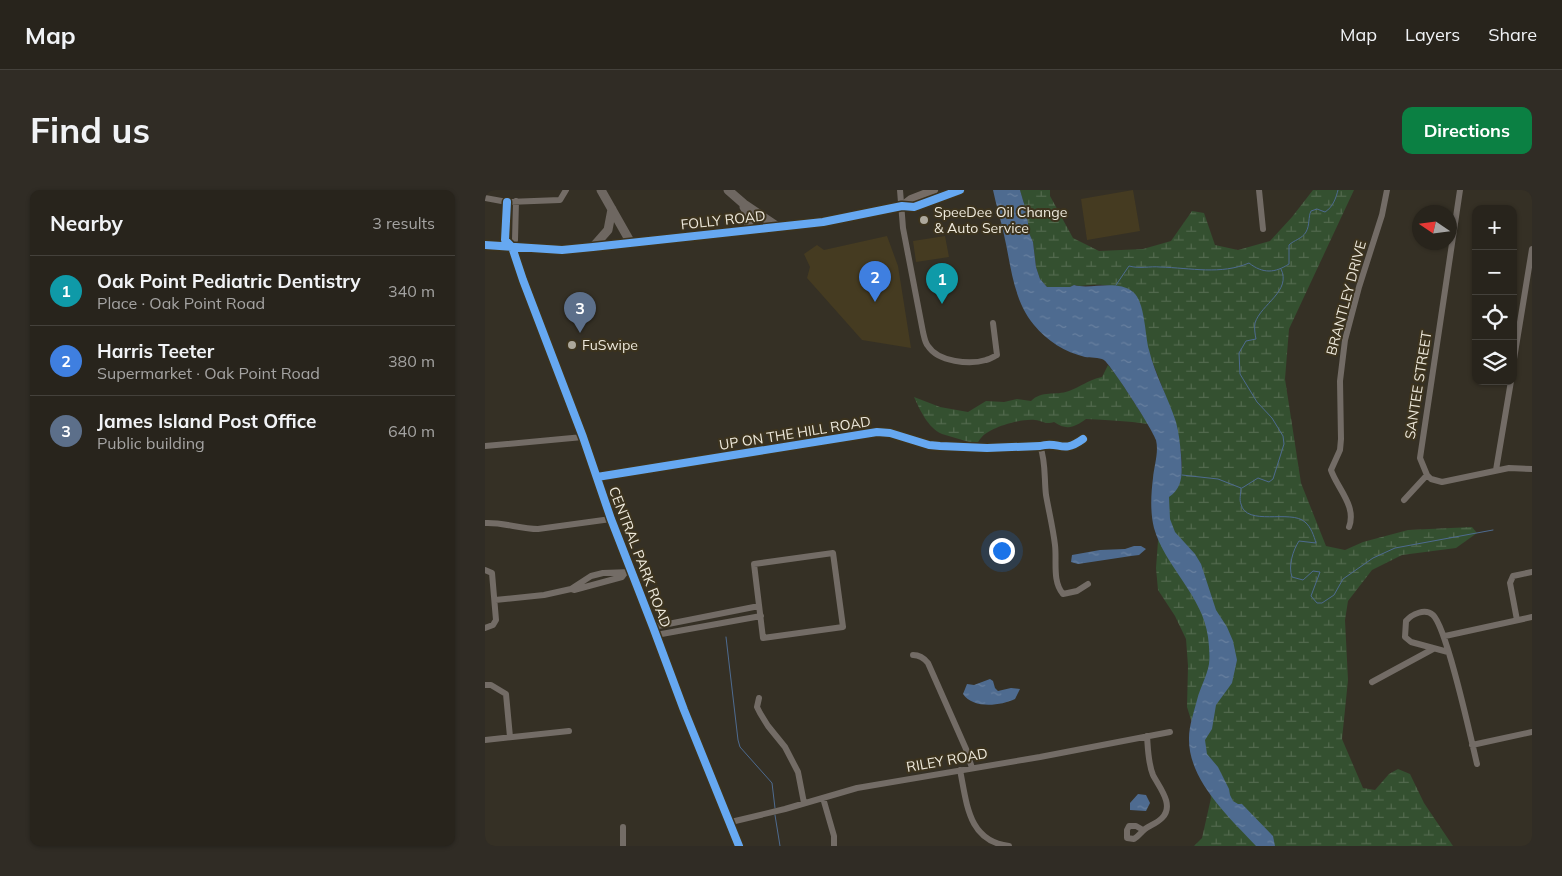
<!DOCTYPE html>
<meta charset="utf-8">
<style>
:root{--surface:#28241c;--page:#302c25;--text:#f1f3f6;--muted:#a5a4a3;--line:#44413b;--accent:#0b8043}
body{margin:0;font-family:Mulish,sans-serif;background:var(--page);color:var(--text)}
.controls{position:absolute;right:15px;top:15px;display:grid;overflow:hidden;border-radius:10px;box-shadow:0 1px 4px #0004}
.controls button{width:45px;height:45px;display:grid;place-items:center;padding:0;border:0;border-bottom:1px solid var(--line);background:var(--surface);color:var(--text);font:25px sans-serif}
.compass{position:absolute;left:927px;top:15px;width:45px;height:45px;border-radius:50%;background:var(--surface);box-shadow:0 1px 4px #0004;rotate:283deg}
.you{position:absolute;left:516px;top:360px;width:18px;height:18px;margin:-12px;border:4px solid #fff;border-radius:50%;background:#1a73e8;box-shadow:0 0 0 8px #1a73e833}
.badge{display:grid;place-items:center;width:32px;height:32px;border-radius:50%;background:var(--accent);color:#fff;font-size:16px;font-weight:700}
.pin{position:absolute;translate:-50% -41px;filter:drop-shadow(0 1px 2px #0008)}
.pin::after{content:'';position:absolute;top:26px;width:18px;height:15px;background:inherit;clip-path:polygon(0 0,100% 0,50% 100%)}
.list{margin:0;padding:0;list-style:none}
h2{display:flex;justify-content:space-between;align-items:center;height:65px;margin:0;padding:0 20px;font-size:21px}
h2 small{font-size:16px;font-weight:400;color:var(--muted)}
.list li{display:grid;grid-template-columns:32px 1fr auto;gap:15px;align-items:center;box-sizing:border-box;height:70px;padding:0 20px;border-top:1px solid var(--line)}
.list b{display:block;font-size:19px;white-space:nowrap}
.list p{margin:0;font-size:16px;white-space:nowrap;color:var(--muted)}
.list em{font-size:16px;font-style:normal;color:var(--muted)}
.icon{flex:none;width:28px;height:28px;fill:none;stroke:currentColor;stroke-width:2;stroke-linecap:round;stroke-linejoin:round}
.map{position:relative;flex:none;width:1047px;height:656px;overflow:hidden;border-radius:10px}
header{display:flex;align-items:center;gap:30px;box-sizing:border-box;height:70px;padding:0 25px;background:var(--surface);border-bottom:1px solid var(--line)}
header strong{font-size:24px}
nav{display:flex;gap:28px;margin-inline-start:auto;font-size:18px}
.intro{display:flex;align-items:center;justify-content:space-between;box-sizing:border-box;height:120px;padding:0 30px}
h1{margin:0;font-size:35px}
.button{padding:12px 22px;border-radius:10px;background:var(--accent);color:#fff;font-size:18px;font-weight:700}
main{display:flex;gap:30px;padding:0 30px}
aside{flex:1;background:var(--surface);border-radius:10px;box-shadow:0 1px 4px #0004}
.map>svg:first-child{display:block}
</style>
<header>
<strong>Map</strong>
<nav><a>Map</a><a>Layers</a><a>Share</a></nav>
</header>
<div class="intro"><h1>Find us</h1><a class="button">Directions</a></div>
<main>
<aside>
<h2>Nearby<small>3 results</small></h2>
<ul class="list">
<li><span class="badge" style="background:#0f9aa8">1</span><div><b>Oak Point Pediatric Dentistry</b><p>Place · Oak Point Road</p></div><em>340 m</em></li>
<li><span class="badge" style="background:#3f7fe0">2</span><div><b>Harris Teeter</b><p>Supermarket · Oak Point Road</p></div><em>380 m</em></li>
<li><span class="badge" style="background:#5c6f8a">3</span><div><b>James Island Post Office</b><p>Public building</p></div><em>640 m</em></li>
</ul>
</aside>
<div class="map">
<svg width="1047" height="656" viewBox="0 0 1047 656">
<defs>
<pattern id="wetland-marsh" width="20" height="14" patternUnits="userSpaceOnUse" patternTransform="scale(1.25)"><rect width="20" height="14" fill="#345030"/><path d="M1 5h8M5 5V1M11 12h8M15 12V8" fill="none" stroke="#52694d"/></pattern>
<pattern id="water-ripples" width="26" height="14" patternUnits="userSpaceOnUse" patternTransform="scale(1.25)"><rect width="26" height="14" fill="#4e6b90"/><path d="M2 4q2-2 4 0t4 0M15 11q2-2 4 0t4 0" fill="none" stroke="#68809f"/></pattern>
</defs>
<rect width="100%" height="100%" fill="#353025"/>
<path fill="#453b21" d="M648,0L655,41L602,50L596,9Z
M402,46L413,76L426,158L377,150L322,88L325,77L319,64L332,55L339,60Z
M460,46L464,67L431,72L428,51Z"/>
<path fill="url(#wetland-marsh)" d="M535,0H565V6L588,48L614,61L658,59L686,51L707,21L719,23L730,55L753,60L785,51L807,27L828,0H869L804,139L800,189L816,293L841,356L860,360L878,352L923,340L987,337L992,343L971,358L917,365L887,380L863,411L860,430L863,490L857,549L878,598L890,600L904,584L913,579L925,584L939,613L968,656H709L717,648L726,608L723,584L702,517L703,476L701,449L690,426L673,400L671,378L673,351L684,306C719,284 673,190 663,160C657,140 653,120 647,101C633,97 620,94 605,95C598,95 596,97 589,95L585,97H562L555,89L551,77L548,52L544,43L542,24Z
M623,175L634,189L663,234C642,231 621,230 601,229C590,237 582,241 569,232C561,235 558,231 550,230C538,228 504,237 496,248C492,252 493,255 488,261L485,258L484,252C475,249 466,247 457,244C443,238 435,220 429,207L455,217L483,222L501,211L519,212L532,209L546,211C557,200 570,206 584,201C596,197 602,190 617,187Z"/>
<path fill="url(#water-ripples)" d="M508,0H535L542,24L544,43L548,52L551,77L555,89L562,97H585L589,95C605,100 632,89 648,102C660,111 660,146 664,160C670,185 683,207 691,232C694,243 695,254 696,265C697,281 699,297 684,307L685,329L690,342L710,364L716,374L731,420L742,437L748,451L752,470L747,493L731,515L727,539L720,550L722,564L733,577L744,599L745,605L748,611L753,614H757L788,646L790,656H771C744,627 703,590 704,548C704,536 709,522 712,510C715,498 722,486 724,474C725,466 724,455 723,447C718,406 680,377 669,338C665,322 666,304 668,288C669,276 674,262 671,250C668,240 626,175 619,170C614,167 605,168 600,167C580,162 562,151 549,135C528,110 526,75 519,45C516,30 511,15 508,0Z
M649,356H656L661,359L654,365L646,366L593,374L586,372L587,365L615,360L640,359Z
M505,489L508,491L510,498L513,501L526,498L535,499L530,509C515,516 488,519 478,504L482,494L489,495Z
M653,604L661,605L665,613L661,621L645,620V613Z"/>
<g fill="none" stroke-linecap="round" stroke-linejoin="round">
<path stroke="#4e6b90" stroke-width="1" d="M631,95L644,76C655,79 665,76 675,77C706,78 736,85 764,73C778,84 790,83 804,74V55C809,50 817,49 821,42C825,35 823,27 826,21L832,19L840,22C848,17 851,8 853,0
M697,285L733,289L756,298
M756,298C756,303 754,310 756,314C761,337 806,319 820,332C826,337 829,346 831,353L814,351C808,360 803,376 807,387L818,390L828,381L835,382L826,406L832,413H837L849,405L858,389L888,368L910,358L1008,340
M757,298L773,288L784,292L788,289L799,254L798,246L787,228L772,212L755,184L754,163L761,151L771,149C770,144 769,138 770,133C776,114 807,101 796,79
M241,447L253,550L255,557L287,593L290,618
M290,625L295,656"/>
<path stroke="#736c66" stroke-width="6" d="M415,0L418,38L438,142C439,146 440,153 443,156C453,172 485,175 501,170C505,169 508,167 512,165L508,133
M774,0L778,39
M975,0L935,268L942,285L946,289L957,292L1024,278L1047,279
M0,8L22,12L75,10L81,0
M22,12L20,50L27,57L38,90L98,247L126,329L168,437L199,520L254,656
M27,57L30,50L31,11
M1028,175L1047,59
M0,256L98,247
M555,256C561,271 559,289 561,305C564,322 568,338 570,355C572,371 567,391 578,404L592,401L603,394
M1011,280L1026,191
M112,287L392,242L405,243L444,255L455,256L502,258L555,256C575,250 576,265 598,249
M919,310L942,285
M0,333C18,332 35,339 53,339L126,329
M864,337C872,316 852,298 846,280L855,260L856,249L855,191L860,150L874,97L897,25L902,0
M348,363L358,437L278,448L269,374Z
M0,380L7,383L11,430L8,435L0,438
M140,383L137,387L89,400L86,399L106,386L118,383L146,382
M10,410L59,405L86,399
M1032,430L1025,393L1028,386L1047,382
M168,437L274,416
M171,445L276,426
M960,446L1047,427
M963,462L926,452L920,447L921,431C927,424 940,418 948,425C962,438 986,549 992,574
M428,465C434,465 439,468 443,473L481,559L487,578
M887,492L948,459
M0,495H6L21,504L25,547
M274,508L272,517L275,523L283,536L300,557L313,582L319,613
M0,550L84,541
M987,555L1047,542
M475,580C482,614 483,651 524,656
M338,608L349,646V656
M246,632L300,619L372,598L555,567L685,542
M138,637V656
M658,640L651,636H644L642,640V648L649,649C654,646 656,642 660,639C666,635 672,633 677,628C690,615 674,597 668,585C663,573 663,559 662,546"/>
<path stroke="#756c65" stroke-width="8" d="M417,16L426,9L449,0
M0,55L77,60L108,57L338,32L417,16L429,17L475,0"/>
<path stroke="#6e6761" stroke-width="9" d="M116,0L146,53
M243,0L259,14L293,37
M259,17L265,27L263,40
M108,57L123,40L127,19"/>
<defs>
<path id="cycleway" d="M22,12L20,50L27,57L38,90L98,247L126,329L168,437L199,520L254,656
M0,55L77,60L108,57L338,32L417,16L429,17L475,0
M112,287L392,242L405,243L444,255L455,256L502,258L555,256C575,250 576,265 598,249"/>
</defs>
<use href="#cycleway" stroke="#3c331e" stroke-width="11"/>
<use href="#cycleway" stroke="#66a8f1" stroke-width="8"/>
</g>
<g fill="#ada89c" stroke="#3c331e" stroke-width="2">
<circle cx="439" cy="30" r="5"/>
<circle cx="87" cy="155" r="5"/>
</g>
<g text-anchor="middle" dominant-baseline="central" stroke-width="4" stroke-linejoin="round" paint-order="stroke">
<g font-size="14" fill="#eee9dc" stroke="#3c331e" text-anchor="start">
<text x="449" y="22">SpeeDee Oil Change<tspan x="449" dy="16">&amp; Auto Service</tspan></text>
<text x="97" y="155">FuSwipe</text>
</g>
<g font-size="14" fill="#eee9dc" stroke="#3c331e">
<text transform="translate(238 30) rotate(-6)">FOLLY ROAD</text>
<text transform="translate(861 108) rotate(-75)">BRANTLEY DRIVE</text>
<text transform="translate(933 195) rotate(-81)">SANTEE STREET</text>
<text transform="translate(310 243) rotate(-9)">UP ON THE HILL ROAD</text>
<text transform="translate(155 367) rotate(69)">CENTRAL PARK ROAD</text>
<text transform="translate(462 570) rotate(-10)">RILEY ROAD</text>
</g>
</g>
</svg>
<div class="controls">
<button>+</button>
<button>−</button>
<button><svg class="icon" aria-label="locate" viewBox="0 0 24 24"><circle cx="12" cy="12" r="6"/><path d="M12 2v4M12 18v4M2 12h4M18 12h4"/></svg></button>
<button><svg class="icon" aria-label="layers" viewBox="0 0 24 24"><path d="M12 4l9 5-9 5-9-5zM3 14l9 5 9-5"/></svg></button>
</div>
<svg class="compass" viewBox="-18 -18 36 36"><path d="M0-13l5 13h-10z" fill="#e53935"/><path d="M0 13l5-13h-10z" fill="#a5a4a3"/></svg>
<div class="you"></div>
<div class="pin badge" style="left:457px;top:114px;background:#0f9aa8">1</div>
<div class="pin badge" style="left:390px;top:112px;background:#3f7fe0">2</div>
<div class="pin badge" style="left:95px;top:143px;background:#5c6f8a">3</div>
</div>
</main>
